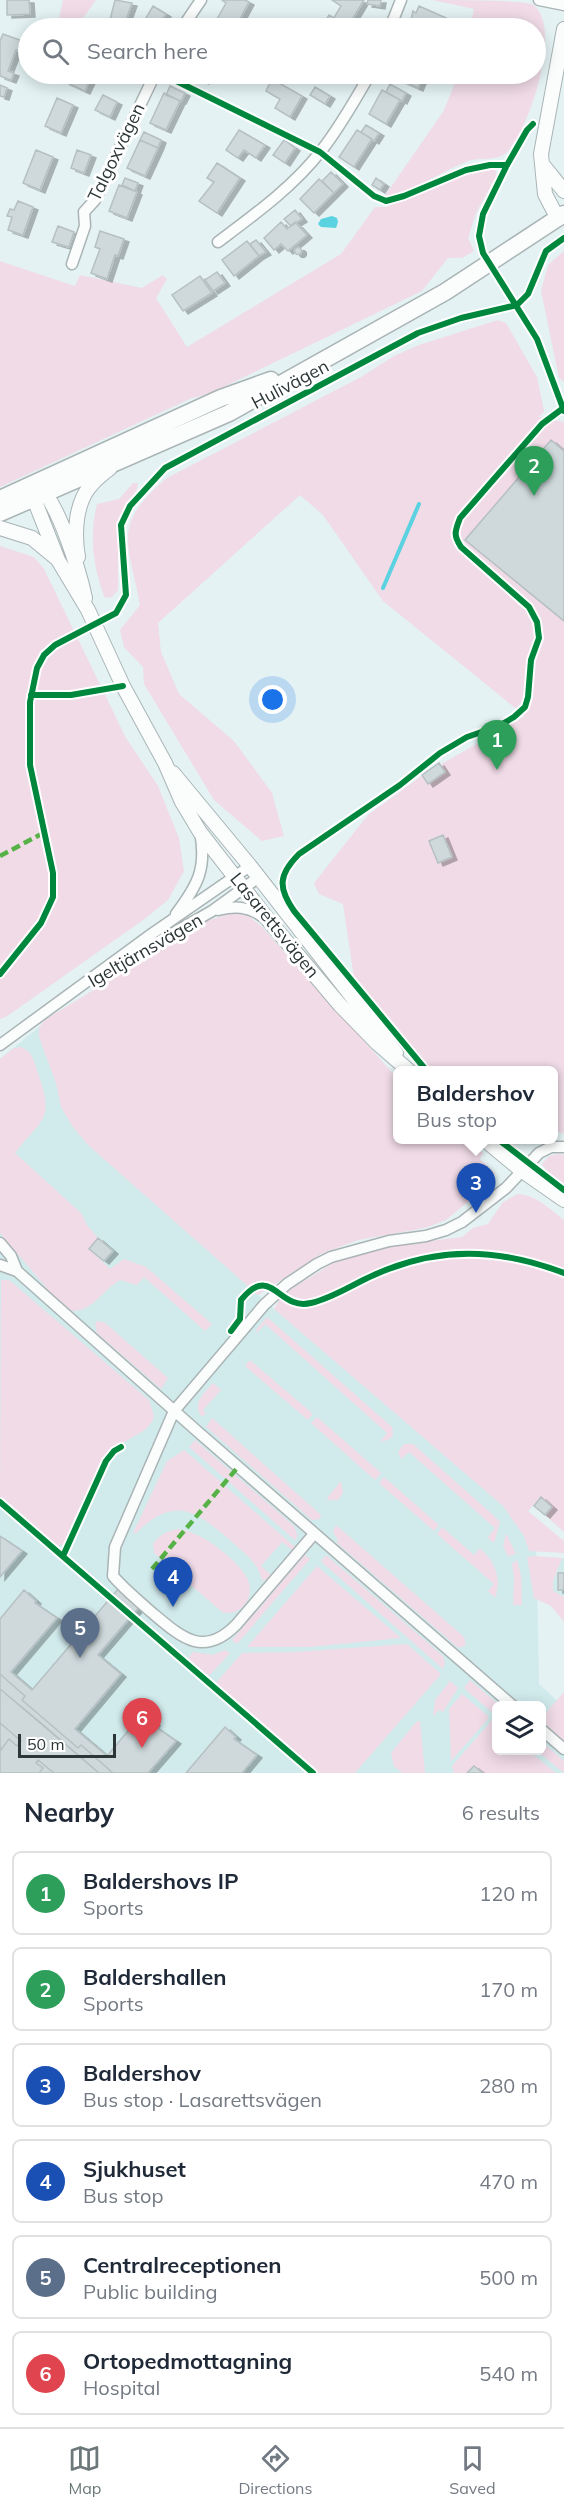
<!DOCTYPE html>
<meta charset="utf-8">
<style>
:root{--surface:#fff;--page:#f6f6f7;--text:#1f2937;--muted:#747a83;--line:#e0e1e3;--accent:#6c7879}
body{margin:0;font-family:Mulish,sans-serif;background:var(--page);color:var(--text)}
.controls{position:absolute;right:18px;bottom:18px;display:grid;overflow:hidden;border-radius:9px;box-shadow:0 3px 15px #0003}
.controls button{width:54px;height:54px;display:grid;place-items:center;padding:0;border:0;border-bottom:2px solid var(--line);background:var(--surface);color:var(--text);font:30px sans-serif}
.scale{position:absolute;left:18px;bottom:15px;width:98px;box-sizing:border-box;padding-left:6px;border:3px solid #2c3637;border-top:0;font-size:16px;line-height:21px;white-space:nowrap;color:#2c3637;-webkit-text-stroke:4px #fff;paint-order:stroke}
.you{position:absolute;left:273px;top:700px;width:21px;height:21px;margin:-15px;border:4px solid #fff;border-radius:50%;background:#1a73e8;box-shadow:0 0 0 9px #1a73e833}
.badge{display:grid;place-items:center;width:39px;height:39px;border-radius:50%;background:var(--accent);color:#fff;font-size:20px;font-weight:700}
.pin{position:absolute;translate:-50% -50px;filter:drop-shadow(0 2px 3px #0008)}
.pin::after{content:'';position:absolute;top:32px;width:21px;height:18px;background:inherit;clip-path:polygon(0 0,100% 0,50% 100%)}
.popup{position:absolute;left:393px;top:1066px;width:165px;height:78px;box-sizing:border-box;display:grid;place-content:center;border-radius:9px;background:var(--surface);filter:drop-shadow(0 2px 4px #0005);font-size:20px;white-space:nowrap;color:var(--muted)}
.popup b{font-size:22px;color:var(--text)}
.popup::after{content:'';position:absolute;left:50%;top:100%;margin-left:-12px;border:12px solid transparent;border-top-color:var(--surface)}
.list{margin:0;padding:0;list-style:none}
h2{display:flex;justify-content:space-between;align-items:center;height:78px;margin:0;padding:0 24px;font-size:26px}
h2 small{font-size:20px;font-weight:400;color:var(--muted)}
.list li{display:grid;grid-template-columns:39px 1fr auto;gap:18px;align-items:center;box-sizing:border-box;height:84px;margin:0 12px 12px;padding:0 12px;border:2px solid var(--line);border-radius:9px}
.list b{display:block;font-size:22px;white-space:nowrap}
.list p{margin:0;font-size:20px;white-space:nowrap;color:var(--muted)}
.list em{font-size:20px;font-style:normal;color:var(--muted)}
.icon{flex:none;width:33px;height:33px;fill:none;stroke:currentColor;stroke-width:2;stroke-linecap:round;stroke-linejoin:round}
.map{position:relative;flex:none;width:564px;height:1773px;overflow:hidden}
.search{position:absolute;background:var(--surface);box-shadow:0 3px 15px #0003;left:18px;right:18px;top:18px;height:66px;display:flex;align-items:center;gap:15px;box-sizing:border-box;padding:0 21px;border-radius:33px;color:var(--muted);font-size:22px}
.sheet{height:654px;background:var(--surface)}
nav{display:flex;justify-content:space-around;align-items:center;box-sizing:border-box;height:84px;border-top:2px solid var(--line);background:var(--surface);font-size:16px;color:var(--muted)}
nav a{display:grid;justify-items:center;gap:3px}
nav .on{color:var(--accent)}
.map>svg:first-child{display:block}
</style>
<div class="map">
<svg width="564" height="1773" viewBox="0 0 564 1773">
<defs>
<filter id="shadow"><feDropShadow dx="5" dy="3" stdDeviation="0" flood-color="#0004"/></filter>
</defs>
<rect width="100%" height="100%" fill="#e4f2f4"/>
<path fill="#d1eaec" fill-rule="evenodd" d="M39,1027V1037L56,1083L61,1107L73,1127L88,1145L258,1295L536,1533L539,1684L564,1707V1773H0V1059ZM496,1706H542V1750H496Z
M562,1558H564V1597L553,1591V1581Z"/>
<path fill="#f0dbe6" d="M63,0H96L76,28H57Z
M432,0C454,0 515,0 532,4C564,24 530,128 507,152C497,162 479,157 468,161C440,172 414,192 384,197L443,112L459,74H536V28H470L474,9Z
M491,169L495,170L497,175L476,213L468,238L474,251L462,258H448L422,291L209,394L192,398L0,487V261L75,286L80,275L142,288L163,275L167,279L156,298L187,347L341,254L375,207H386L467,173Z
M564,251V382L559,378L541,291L548,265Z
M498,320L506,323L537,377L544,411L539,417L564,422V1134L554,1130V1070H423L355,984L343,904L319,894L314,883L368,815L439,763L440,765L525,716L383,601L323,515L300,495L158,623L161,652L179,694L234,741L272,793L284,836L262,841L214,800L144,684L143,667L124,647L120,630L140,605C129,542 110,526 167,478L361,377L394,356L419,345Z
M133,483H138L137,489L118,520V590L112,597L105,598C93,568 89,535 97,504L119,499Z
M0,546L34,557L44,569L126,738L158,786L179,838L184,871L168,900L146,918L6,1017L0,1019Z
M239,913L250,917L262,927L398,1079V1140H465L483,1153L480,1159L495,1173L491,1183L446,1220L425,1228L358,1240L321,1254L258,1295L88,1145L73,1127L61,1107L56,1083L39,1037V1027L46,1019C78,1000 109,980 140,961C170,942 203,916 239,913Z
M21,1047C33,1052 34,1061 38,1073C55,1121 42,1118 15,1153L81,1213L87,1225L98,1238L89,1249L110,1269L124,1259L146,1267L212,1324L205,1331L144,1277L137,1285L120,1280C102,1290 93,1312 72,1311L50,1292L0,1233V1059L14,1048Z
M558,1154L564,1155V1185L547,1172L542,1164L549,1156Z
M518,1194C536,1195 550,1209 564,1220V1532L545,1515L552,1507L541,1497L528,1511L564,1541V1553L529,1551L524,1536L503,1506L274,1309L280,1298L293,1288L338,1260L382,1247L462,1237L473,1228L488,1224L503,1202Z
M1,1280H9L15,1285L149,1400L154,1416L152,1422L145,1430L107,1452L67,1542L56,1547L0,1499Z
M267,1317L392,1427L393,1435L390,1439L380,1442L387,1433L265,1324L257,1333L256,1330Z
M97,1321L104,1322L168,1378L161,1389L97,1333L95,1324Z
M250,1360L313,1414L308,1420L245,1366Z
M213,1383L221,1390L203,1410L206,1413L202,1417C191,1404 204,1393 213,1383Z
M317,1417L381,1473L375,1480L311,1423Z
M212,1418L321,1515L320,1519L312,1520L206,1427Z
M195,1440L294,1526L297,1534L296,1541L189,1447Z
M404,1444H413L492,1514L500,1522L494,1543L488,1538L495,1528L409,1452L401,1459L398,1452Z
M184,1450L295,1547L292,1550L282,1542L261,1566L271,1575L266,1580H262C258,1562 244,1553 231,1541C195,1510 175,1495 136,1533H133L167,1461Z
M384,1477L439,1525L434,1531L379,1483Z
M341,1481L343,1493L338,1500H329L327,1498Z
M336,1525L464,1637L466,1645L459,1648L455,1645L336,1542L338,1540L333,1532Z
M442,1527L474,1555L480,1548C495,1562 502,1578 495,1598L488,1591L494,1584L437,1534Z
M178,1529C200,1531 234,1557 246,1576C257,1593 243,1618 222,1612L154,1553L153,1544C160,1534 166,1532 178,1529Z
M506,1533L516,1554L508,1556L503,1546Z
M305,1555L310,1559L237,1644L232,1640Z
M326,1555L443,1656L445,1663L443,1669L324,1564L321,1561Z
M533,1556L562,1558L553,1581V1591L564,1597V1622L551,1606L534,1598L527,1557Z
M517,1560L521,1575L522,1605H513L514,1577L512,1564Z
M317,1566L401,1638L310,1647H247Z
M407,1644L441,1674L355,1773H316L215,1684L242,1653L294,1652Z
M225,1650L230,1653L209,1676L188,1658L193,1652L213,1655Z
M470,1680L499,1705L496,1706V1716L464,1688Z
M450,1681L458,1688L443,1712L439,1710L433,1716L435,1700Z
M564,1692V1742C535,1717 541,1719 564,1692Z
M462,1694L488,1716V1719L451,1761L449,1709Z
M492,1720L496,1723V1750L529,1751L556,1773H483L474,1766L467,1773H454L452,1766Z
M420,1721L425,1773H402L394,1766L391,1753L416,1722Z
M542,1742L564,1761V1773L537,1751L542,1750Z"/>
<path fill="#5ad2df" d="M332,216L337,218L338,222L336,228L321,227L318,224L321,219Z"/>
<g fill="none" stroke-linecap="round" stroke-linejoin="round">
<path stroke="#5ad2df" stroke-width="4" d="M383,588L419,504"/>
</g>
<path fill="#cfd9db" stroke="#b6c0c2" stroke-width="1.5" filter="url(#shadow)" d="M7,0H29L30,14L7,15Z
M115,0L132,3L126,20L129,21L126,28H108Z
M222,0H245L249,2L235,28H212L226,3Z
M332,0H364L347,28H330L323,25L329,15L334,18L341,6Z
M368,0H381L380,6L367,4Z
M153,6L166,14L158,26L146,18Z
M419,6L446,18L442,28L430,24L428,28H409L413,11L416,13Z
M3,34L28,43L27,54L16,50L8,71L14,73L11,80L0,76V41Z
M69,74H93L85,91L65,82Z
M190,74H208L204,81Z
M309,74H321L318,79Z
M392,74H424L418,88L391,76Z
M272,79L302,96L290,117L275,108L280,99L266,91Z
M390,84L406,93L402,101L386,92Z
M0,85L7,88L4,97L0,96Z
M170,86L185,93L181,101L166,95Z
M315,87L330,96L325,104L310,95Z
M382,90L400,100L386,124L369,114Z
M164,93L180,101L166,130L150,123Z
M103,95L117,102L110,117L95,110Z
M57,98L73,105L61,133L45,126Z
M366,125L379,133L374,141L361,132Z
M239,130L265,145L256,158L244,150L238,158L226,150Z
M357,130L372,139L354,167L339,157Z
M144,132L161,140L158,148L140,140Z
M140,140L158,148L145,176L127,168Z
M284,140L295,148L285,163L273,155Z
M36,150L53,157L40,190L23,183Z
M77,150L91,155L84,173L71,168Z
M217,163L240,178L217,213L199,201L214,182L207,178Z
M331,172L343,184L334,193L322,181Z
M125,178L138,183L135,191L122,185Z
M376,178L384,184L380,190L372,185Z
M319,179L334,193L314,213L300,199Z
M119,185L137,192L127,218L109,211Z
M18,201L33,207L23,235L8,230L12,217L7,216L10,209L14,210Z
M295,210L302,219L291,226L284,219Z
M281,222L287,229L295,222L307,235L288,251L281,244L274,250L264,238Z
M58,226L74,232L69,247L52,242Z
M100,231L124,239L118,256L115,255L107,279L91,273L100,249L95,247Z
M256,240L266,252L259,256L250,244Z
M247,241L259,256L234,276L222,260Z
M294.5 251a3.5 3.5 0 1 1 7 0a3.5 3.5 0 1 1-7 0Z
M217,272L225,283L213,291L205,280Z
M200,276L212,293L183,311L172,295Z
M551,440L564,451V621L465,540Z
M439,763L445,772L428,784L422,775Z
M443,835L452,857L438,863L429,841Z
M98,1238L113,1251L104,1261L89,1249Z
M541,1497L552,1507L545,1515L534,1506Z
M0,1536L22,1551L0,1577Z
M558,1573H564V1590H558Z
M119,1588L140,1606L98,1655L121,1674L75,1729L107,1756L143,1713L155,1723L153,1725L176,1741L148,1773H99L0,1689V1619L24,1590L36,1601L35,1603L57,1618L11,1672L32,1690Z
M0,1674L25,1696L22,1700L78,1748L81,1745L113,1773H99L0,1689Z
M0,1689L41,1723L99,1773H54L38,1760L36,1763L43,1768L39,1773H0V1751L9,1739L17,1746L21,1741L0,1723Z
M0,1723L21,1741L17,1746L9,1739L0,1751Z
M225,1727L236,1737L234,1739L257,1755L242,1773H186Z
M38,1760L54,1773H39L43,1768L36,1763Z
M474,1766L483,1773H467Z"/>
<g fill="none" stroke-linecap="round" stroke-linejoin="round">
<defs>
<path id="minor" d="M539,0L564,5
M182,28L201,0
M390,28L401,0
M218,242C254,215 293,187 321,151C340,127 355,100 370,74
M72,264L85,226L84,212L95,200L155,74
M218,910C235,906 248,906 263,917
M176,914C198,885 207,868 200,832
M125,961L212,911L259,877
M0,1045L153,933L250,866
M0,1243L11,1256L17,1271
M0,1265L17,1271L197,1431L513,1706
M314,1534L236,1625C202,1659 180,1636 150,1611C138,1600 124,1589 113,1576L115,1547L174,1411L264,1305L287,1284L317,1264L331,1257L389,1241L426,1236L446,1230L462,1222L506,1188L539,1153L551,1147H564
M542,1730L564,1749"/>
<path id="tertiary" d="M542,164L564,191
M558,219L545,194L541,154L564,29
M39,486C59,505 79,570 85,598
M35,489L34,499L58,560L88,610L123,686L165,763L182,802L200,832L269,921L340,1005L377,1043L408,1070
M0,528L32,538L55,557
M78,557C74,534 75,502 92,484C97,478 104,473 110,468
M173,773L250,866L396,1053
M485,1140L521,1170L564,1200"/>
<path id="secondary" d="M0,499L221,398L271,380
M0,513L229,413L445,292L564,214"/>
</defs>
<use href="#minor" stroke="#aab4b5" stroke-width="13"/>
<use href="#tertiary" stroke="#aab4b5" stroke-width="16"/>
<use href="#secondary" stroke="#aab4b5" stroke-width="19"/>
<use href="#minor" stroke="#fbfdfd" stroke-width="10"/>
<use href="#tertiary" stroke="#fbfdfd" stroke-width="14"/>
<use href="#secondary" stroke="#fbfdfd" stroke-width="16"/>
<path stroke="#56b246" stroke-width="4.5" stroke-dasharray="9 4.5" stroke-linecap="butt" d="M0,856L45,832
M152,1569L238,1467"/>
<defs>
<path id="cycleway" d="M162,74L320,152L374,196L386,201L404,196L466,170L490,165H507
M533,124L527,130L507,165L483,214L479,236L483,253L537,339L564,411
M31,695H71L123,686
M0,974L41,923L53,897V873L30,765V702L37,668L44,655L55,645L116,613L126,595L121,525L130,506L165,468L418,333L461,318L517,305L528,294L546,251L564,238
M426,1070L294,911C278,888 278,875 299,854L400,785L440,753L467,737L499,726L514,717L525,707L528,697L531,660L539,638L537,622L529,607L461,547C453,535 455,531 460,518L542,424L562,409
M499,1140L564,1190
M231,1331L240,1319L241,1300C272,1262 277,1311 311,1303C333,1298 353,1284 374,1275C438,1246 499,1248 564,1273
M0,1502L313,1773
M63,1556L106,1461L114,1451L121,1447"/>
</defs>
<use href="#cycleway" stroke="#fff" stroke-width="10"/>
<use href="#cycleway" stroke="#00873e" stroke-width="6"/>
</g>
<g text-anchor="middle" dominant-baseline="central" stroke-width="6" stroke-linejoin="round" paint-order="stroke">
<g font-size="18" fill="#2c3637" stroke="#fff">
<text transform="translate(116 152) rotate(-64)">Talgoxvägen</text>
<text transform="translate(290 384) rotate(-28)">Hulivägen</text>
<text transform="translate(275 925) rotate(51)">Lasarettsvägen</text>
<text transform="translate(145 950) rotate(-30)">Igeltjärnsvägen</text>
</g>
</g>
</svg>
<div class="controls">
<button><svg class="icon" aria-label="layers" viewBox="0 0 24 24"><path d="M12 4l9 5-9 5-9-5zM3 14l9 5 9-5"/></svg></button>
</div>
<div class="scale">50 m</div>
<div class="you"></div>
<div class="pin badge" style="left:497px;top:770px;background:#2e9e5b">1</div>
<div class="pin badge" style="left:534px;top:496px;background:#2e9e5b">2</div>
<div class="pin badge" style="left:476px;top:1213px;background:#1a4fb4">3</div>
<div class="popup"><b>Baldershov</b>Bus stop</div>
<div class="pin badge" style="left:173px;top:1607px;background:#1a4fb4">4</div>
<div class="pin badge" style="left:80px;top:1658px;background:#5c6f8a">5</div>
<div class="pin badge" style="left:142px;top:1748px;background:#e0444e">6</div>
<div class="search"><svg class="icon" aria-label="search" viewBox="0 0 24 24"><circle cx="10" cy="10" r="6"/><path d="M15 15l6 6"/></svg>Search here</div>
</div>
<section class="sheet">
<h2>Nearby<small>6 results</small></h2>
<ul class="list">
<li><span class="badge" style="background:#2e9e5b">1</span><div><b>Baldershovs IP</b><p>Sports</p></div><em>120 m</em></li>
<li><span class="badge" style="background:#2e9e5b">2</span><div><b>Baldershallen</b><p>Sports</p></div><em>170 m</em></li>
<li><span class="badge" style="background:#1a4fb4">3</span><div><b>Baldershov</b><p>Bus stop · Lasarettsvägen</p></div><em>280 m</em></li>
<li><span class="badge" style="background:#1a4fb4">4</span><div><b>Sjukhuset</b><p>Bus stop</p></div><em>470 m</em></li>
<li><span class="badge" style="background:#5c6f8a">5</span><div><b>Centralreceptionen</b><p>Public building</p></div><em>500 m</em></li>
<li><span class="badge" style="background:#e0444e">6</span><div><b>Ortopedmottagning</b><p>Hospital</p></div><em>540 m</em></li>
</ul>
</section>
<nav>
<a class="on"><svg class="icon" aria-label="map" viewBox="0 0 24 24"><path d="M3 6l6-2 6 2 6-2v14l-6 2-6-2-6 2zM9 4v14M15 6v14"/></svg>Map</a>
<a><svg class="icon" aria-label="directions" viewBox="0 0 24 24"><path d="M12 3l9 9-9 9-9-9zM9 14v-3h6M13 9l2 2-2 2"/></svg>Directions</a>
<a><svg class="icon" aria-label="saved" viewBox="0 0 24 24"><path d="M7 4h10v16l-5-4-5 4z"/></svg>Saved</a>
</nav>
